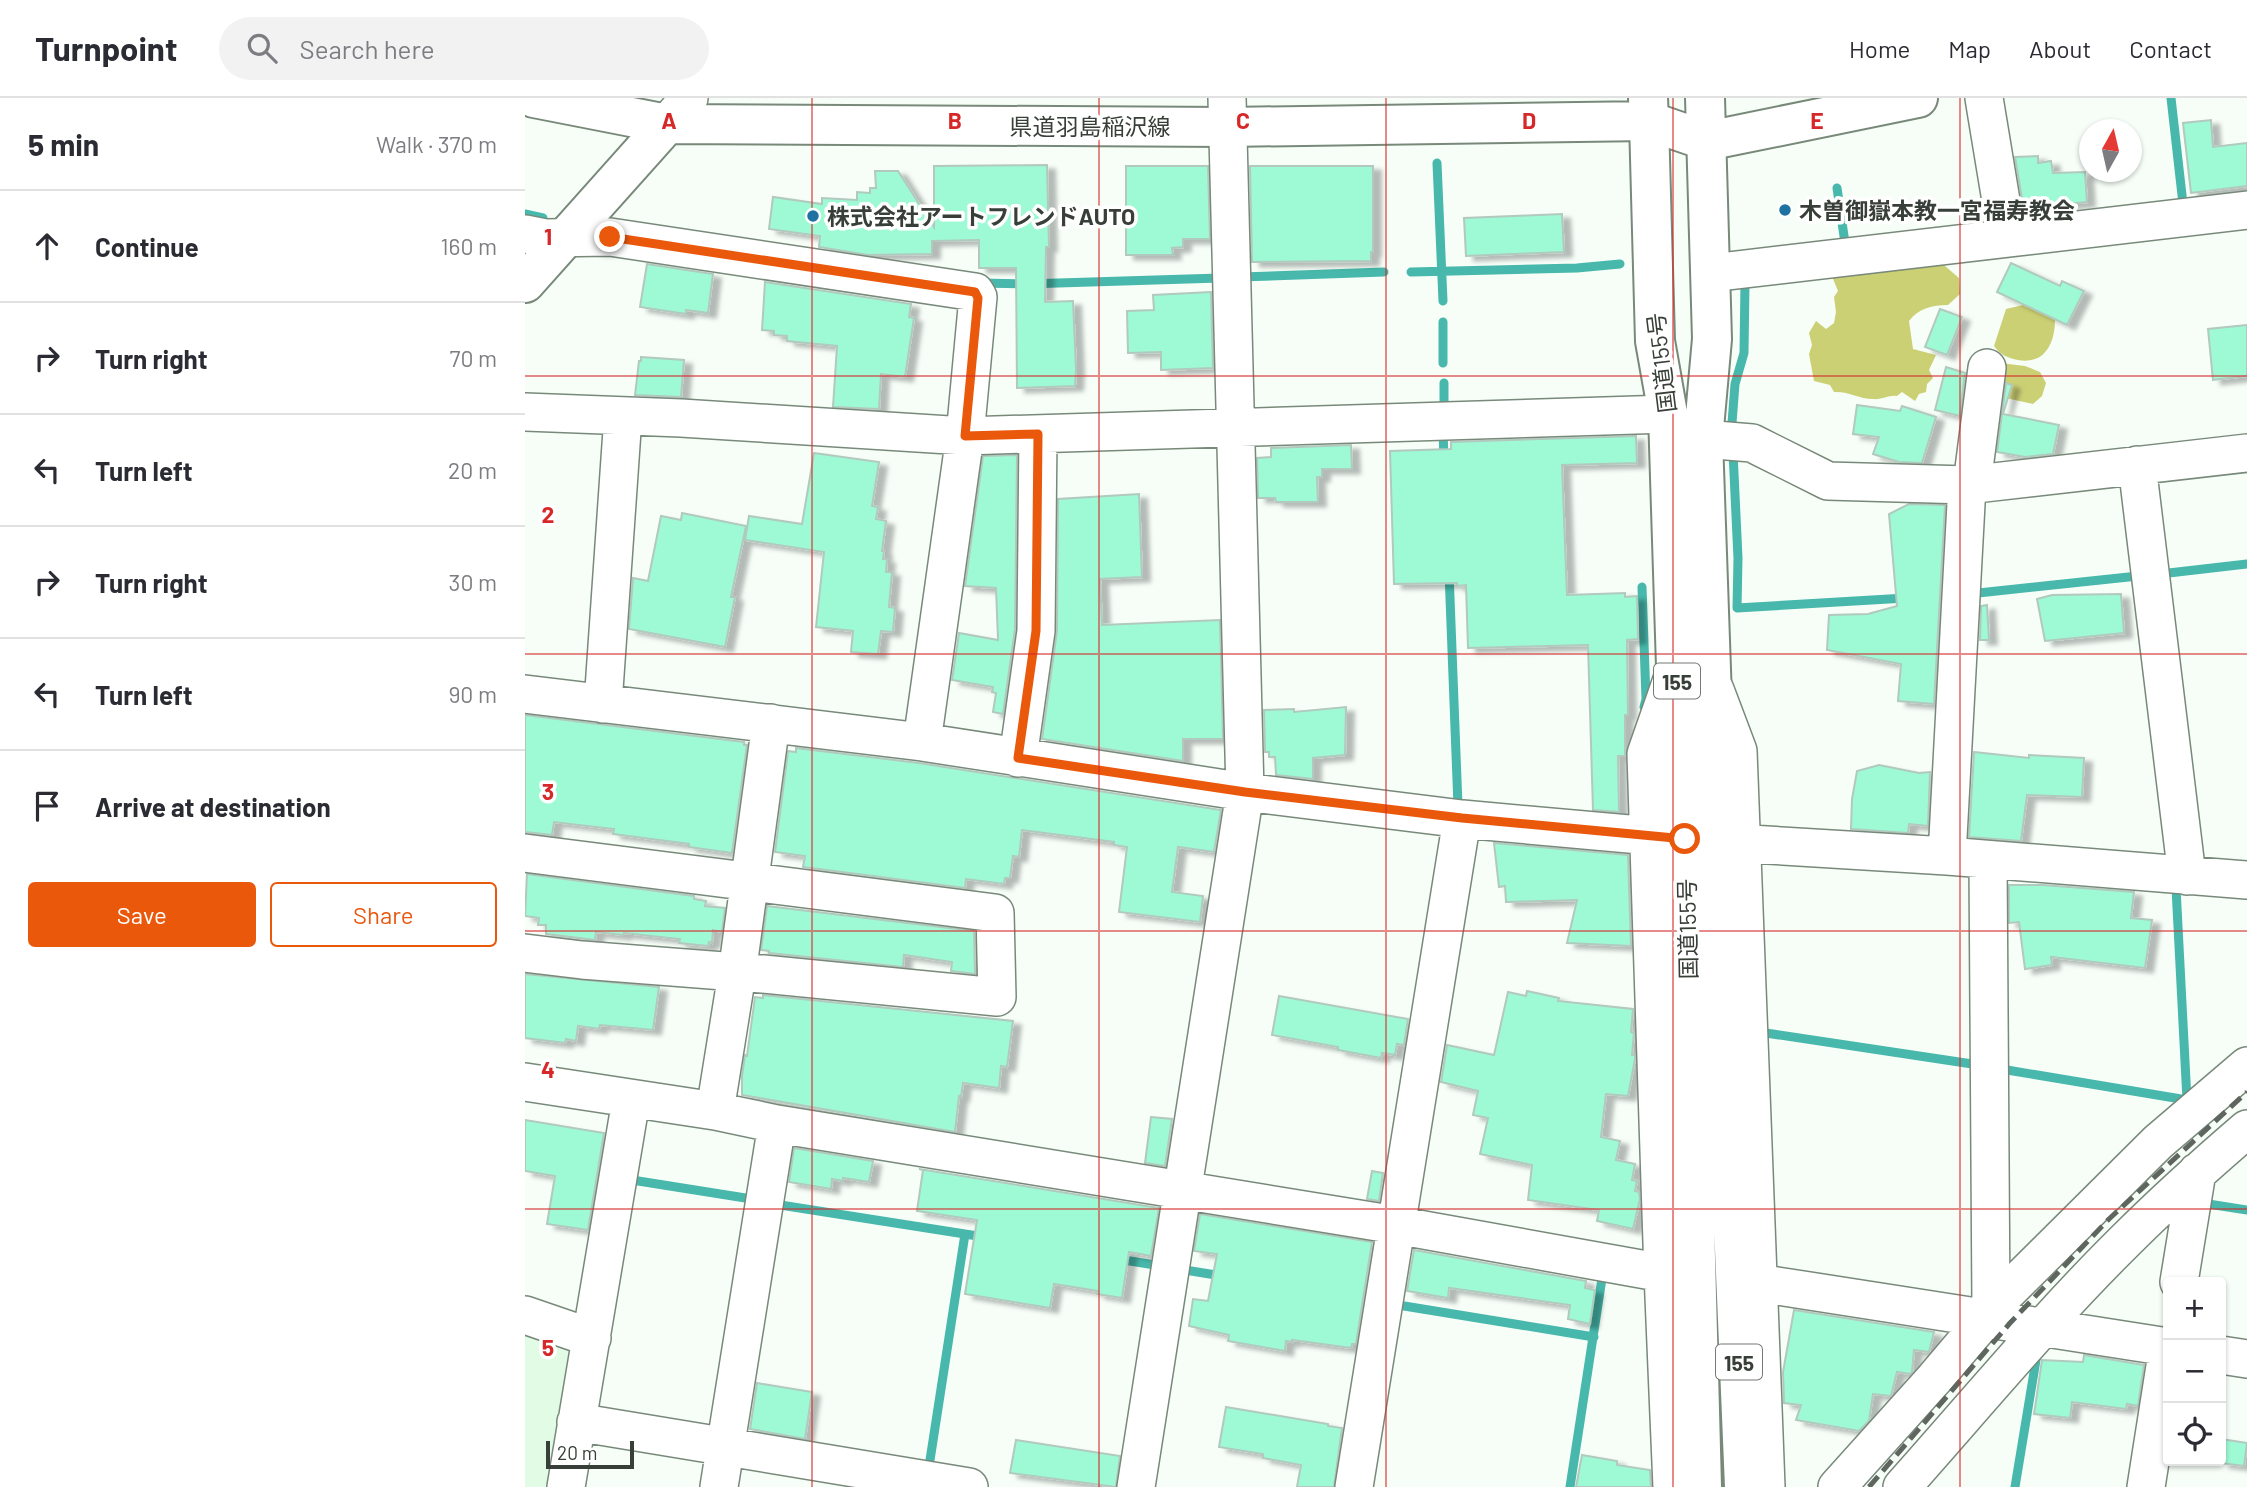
<!DOCTYPE html>
<meta charset="utf-8">
<style>
:root{--surface:#fff;--page:#f2f2f3;--text:#2b2b33;--muted:#7c7c81;--line:#e1e1e2;--accent:#ea580c}
body{margin:0;font-family:Barlow,"Noto Sans JP",sans-serif;background:var(--page);color:var(--text)}
.controls{position:absolute;right:21px;bottom:21px;display:grid;overflow:hidden;border-radius:7px;box-shadow:0 2px 5px #0004}
.controls button{width:63px;height:63px;display:grid;place-items:center;padding:0;border:0;border-bottom:2px solid var(--line);background:var(--surface);color:var(--text);font:35px sans-serif}
.compass{position:absolute;left:1554px;top:21px;width:63px;height:63px;border-radius:50%;background:var(--surface);box-shadow:0 2px 5px #0004;rotate:8deg}
.scale{position:absolute;left:21px;bottom:18px;width:88px;box-sizing:border-box;padding-left:7px;border:4px solid #383f38;border-top:0;font-size:19px;line-height:24px;white-space:nowrap;color:#383f38;-webkit-text-stroke:5px #fff;paint-order:stroke}
.stop{position:absolute;width:21px;height:21px;margin:-16px;border:5px solid #ea580c;border-radius:50%;background:#fff}
.stop.end{background:#ea580c;border-color:#fff;box-shadow:0 2px 7px #0008}
.list{margin:0;padding:0;list-style:none}
h2{display:flex;justify-content:space-between;align-items:center;height:91px;margin:0;padding:0 28px;font-size:30px}
h2 small{font-size:23px;font-weight:400;color:var(--muted)}
.list li{display:grid;grid-template-columns:46px 1fr auto;gap:21px;align-items:center;box-sizing:border-box;height:112px;padding:0 28px;border-top:2px solid var(--line)}
.list b{display:block;font-size:26px;white-space:nowrap}
.list em{font-size:23px;font-style:normal;color:var(--muted)}
.actions{display:flex;gap:14px;padding:21px 28px}
.actions a{flex:1;padding:16px 0;border:2px solid var(--accent);border-radius:7px;text-align:center;font-size:24px;color:var(--accent)}
.actions .main{background:var(--accent);color:#fff}
.icon{flex:none;width:38px;height:38px;fill:none;stroke:currentColor;stroke-width:2;stroke-linecap:round;stroke-linejoin:round}
.map{position:relative;flex:none;width:1722px;height:1389px;overflow:hidden}
header{display:flex;align-items:center;gap:42px;box-sizing:border-box;height:98px;padding:0 35px;background:var(--surface);border-bottom:2px solid var(--line)}
header strong{font-size:33px}
nav{display:flex;gap:38px;margin-inline-start:auto;font-size:24px}
.search{width:490px;height:63px;background:var(--page);display:flex;align-items:center;gap:18px;box-sizing:border-box;padding:0 24px;border-radius:38px;color:var(--muted);font-size:26px}
main{display:flex}
aside{flex:1;background:var(--surface)}
.map>svg:first-child{display:block}
</style>
<header>
<strong>Turnpoint</strong>
<div class="search"><svg class="icon" aria-label="search" viewBox="0 0 24 24"><circle cx="10" cy="10" r="6"/><path d="M15 15l6 6"/></svg>Search here</div>
<nav><a>Home</a><a>Map</a><a>About</a><a>Contact</a></nav>
</header>
<main>
<aside>
<h2>5 min<small>Walk · 370 m</small></h2>
<ul class="list">
<li><svg class="icon" aria-label="ahead" viewBox="0 0 24 24"><path d="M12 20V5M6 11l6-6 6 6"/></svg><div><b>Continue</b></div><em>160 m</em></li>
<li><svg class="icon" aria-label="right" viewBox="0 0 24 24"><path d="M7 20v-9h11M14 6l5 5-5 5"/></svg><div><b>Turn right</b></div><em>70 m</em></li>
<li><svg class="icon" aria-label="left" viewBox="0 0 24 24"><path d="M17 20v-9H6M10 6l-5 5 5 5"/></svg><div><b>Turn left</b></div><em>20 m</em></li>
<li><svg class="icon" aria-label="right" viewBox="0 0 24 24"><path d="M7 20v-9h11M14 6l5 5-5 5"/></svg><div><b>Turn right</b></div><em>30 m</em></li>
<li><svg class="icon" aria-label="left" viewBox="0 0 24 24"><path d="M17 20v-9H6M10 6l-5 5 5 5"/></svg><div><b>Turn left</b></div><em>90 m</em></li>
<li><svg class="icon" aria-label="arrive" viewBox="0 0 24 24"><path d="M6 21V4h12l-3 4 3 4H6"/></svg><div><b>Arrive at destination</b></div></li>
</ul>
<div class="actions"><a class="main">Save</a><a>Share</a></div>
</aside>
<div class="map">
<svg width="1722" height="1389" viewBox="0 0 1722 1389">
<defs>
<filter id="shadow"><feDropShadow dx="8" dy="4.5" stdDeviation="2" flood-color="#0004"/></filter>
</defs>
<rect width="100%" height="100%" fill="#f6fef7"/>
<path fill="#e2fbe4" d="M0,1224L52,1242L28,1389H0Z"/>
<path fill="#ccd074" d="M1406,156L1434,180L1435,196L1423,207C1407,207 1394,210 1384,223L1388,251L1411,257L1404,272L1408,280L1402,286L1401,294L1394,296L1390,303L1377,294L1372,298C1363,297 1357,302 1348,301C1334,301 1323,293 1309,294L1305,287L1289,283L1284,256L1287,247L1284,235L1291,223L1301,231L1309,225L1311,214L1309,199L1313,193L1306,176Z
M1498,207H1509L1530,217C1531,242 1522,267 1493,262C1483,260 1475,257 1469,248L1481,211Z
M1467,264L1500,268L1515,274L1521,285L1517,298L1508,306L1463,296Z"/>
<g fill="none" stroke-linecap="round" stroke-linejoin="round">
<path stroke="#47b8ab" stroke-width="9" d="M1646,0L1658,106
M912,65L918,203
M1312,90L1320,145
M0,116L18,120
M886,174L1052,170L1095,166
M715,179L859,174
M455,185L501,186L695,180
M918,224V265
M919,285V313
M1207,325L1210,286L1219,255L1220,184
M918,331L919,362
M1208,354L1213,460L1212,510L1381,500
M924,474L933,708
M1635,476L1722,466
M1117,489L1121,601L1119,609
M1444,496L1613,478V482
M1241,935L1454,967
M1476,971L1662,1002L1651,790
M107,1082L233,1102
M1677,1105L1722,1112
M249,1106L459,1139
M593,1161L636,1168
M654,1171L697,1178
M867,1206L1069,1239
M403,1375L440,1136
M1045,1389L1078,1174
M1490,1389L1512,1256"/>
</g>
<path fill="#9efad4" stroke="#b1c9be" stroke-width="2" filter="url(#shadow)" d="M1686,22L1688,49L1722,45V88L1666,95L1658,25Z
M1513,58V65L1526,63L1528,75L1560,74L1562,104L1521,108L1510,114L1499,113L1490,59Z
M522,67L524,149H521L520,204L548,203L551,271L550,288L492,290L491,170H454V142L407,143V156L343,157L294,149L295,138L244,131L248,99L297,106V100L332,102V94L345,95V90H351L350,73H373L409,129V68Z
M601,68H683L685,141H658V149L647,150L648,157H601Z
M725,68H848V154H846V163L727,164Z
M1037,116L1039,154L941,158L939,120Z
M1486,165L1535,188L1537,183L1559,193L1542,227L1472,194Z
M122,166L188,176L183,215L161,212V216L115,209Z
M240,184L386,206L384,219L389,220L380,279L356,276L354,311L308,309L312,248L262,243V238L249,237V233L237,232Z
M686,194L688,270L636,272V254L603,255L602,213L629,212L628,197Z
M1415,211L1437,219L1422,257L1400,249Z
M1722,227V278L1688,282L1683,231Z
M116,259L159,262L156,299L110,297L114,263H116Z
M1421,269L1440,275L1435,318L1410,312Z
M1481,285L1487,287L1478,316L1534,327L1528,356L1500,359L1472,354Z
M1332,307L1375,313L1377,308L1411,319L1397,365L1374,364L1348,356L1354,339L1328,336Z
M1111,338L1112,365L1037,367L1042,497L1100,495V499L1112,498L1113,541L1102,542L1103,617H1100V658H1093L1094,714L1068,712L1063,547L943,550L941,487L932,488V485L869,486L865,353L926,351V344Z
M826,347L827,371H797V379H792L793,404H751L750,400H733L732,360L746,359V350Z
M289,355L354,364L347,408L353,409L351,421L361,423L357,453H359L358,461H362L361,474H367L364,509L370,510L368,534L356,533L353,556L326,554L328,533L291,529L299,454L220,442L224,418L277,426Z
M492,357L490,531L478,616L468,614L471,595L467,594L468,589L427,582L434,535L473,542L471,490L440,488L458,358Z
M614,396L617,479L575,481L577,527L695,522L698,641H658V663L517,641L532,533L533,401Z
M1384,406L1420,407L1409,606L1373,603L1376,566L1302,552L1304,517L1343,516L1372,508L1364,416Z
M157,415L221,428L206,499H210L200,549L104,531L108,480L123,483L136,418L156,422Z
M1596,496L1599,535L1520,543L1512,501L1527,497Z
M1462,507L1464,542H1455L1456,508Z
M821,609L820,657L788,660V681L751,677L750,659H744V654H740L739,612L769,611V614Z
M0,617L219,644V647H222L207,755L164,749V746L88,736L89,731L29,724L27,737L0,734Z
M271,650L394,665L696,712L689,754L653,749L647,794L678,798L675,824L594,814L602,749L589,747V744L497,732L494,759L488,758L485,780H480L479,786L441,781L440,790L278,769L280,758L250,754L263,653L271,654Z
M1449,654L1504,660V657L1559,660L1557,699L1502,697L1496,743L1444,739Z
M1354,667L1394,675L1405,674L1403,728L1384,726L1383,735L1326,731L1327,701L1332,673Z
M969,745L1103,757L1106,848L1042,845L1052,802L981,804L980,788L974,789Z
M2,776L169,798V801L181,803L180,808L200,810L197,834L188,832L187,845L184,844L183,848L154,845L155,841L99,835L98,837L71,834L70,842L21,836V827H13L14,820L0,818Z
M1484,787H1518L1609,794L1606,820L1627,822L1620,870L1526,859L1527,867L1500,871L1494,824L1484,825Z
M242,808L449,833L450,876L426,873L427,864L379,857L378,869L244,855V853L236,852Z
M0,876L134,889L128,932L75,927L74,931L53,928L51,943L41,941L40,945L0,940Z
M1002,893L1034,900L1033,903L1108,911L1106,934L1109,935L1107,957H1110V961L1103,998L1081,996L1076,1039L1095,1043L1091,1062L1110,1066L1107,1082L1112,1083L1110,1093L1114,1094L1115,1101L1108,1131L1072,1123L1074,1112L1003,1102L1007,1067L955,1056L963,1020L948,1017L953,993L916,984L922,947L969,957L983,894L1001,898Z
M238,897L488,923L482,969L476,968L474,990L438,985L436,999L434,998L430,1034L217,997V978L220,957L222,958L230,899L238,900Z
M754,898L883,921L879,947L872,946L870,957L857,955L856,960L813,952V949L747,937Z
M626,1019L647,1021L640,1068L620,1065Z
M0,1022L79,1035L63,1132L22,1126L30,1078L0,1073Z
M269,1050L348,1063L344,1084L318,1080V1083L307,1081L306,1091L264,1084Z
M394,1071L634,1110L626,1158L604,1154L597,1200L572,1196L573,1193L529,1186L525,1210L440,1196L452,1122L392,1113L398,1072Z
M847,1073L858,1075L854,1103L842,1101Z
M675,1116L847,1144L831,1246H827L826,1250L767,1242V1244L761,1243L760,1253L703,1243L704,1237L664,1228L668,1201L683,1203L692,1156L669,1153Z
M889,1152L1061,1183L1060,1190L1070,1192L1065,1226L1043,1221L1045,1207L924,1190L923,1200L882,1193Z
M1269,1212L1409,1234L1404,1254L1389,1252L1387,1274L1385,1276L1372,1274L1366,1298L1348,1296L1344,1323L1334,1333L1271,1322L1276,1307L1259,1305L1258,1274Z
M1559,1257L1619,1267L1613,1308L1602,1306L1601,1311L1547,1304L1545,1320L1509,1316L1517,1262L1558,1264Z
M232,1285L287,1294L280,1341L225,1331Z
M701,1309L803,1326V1328L817,1330L809,1389H772L776,1367L738,1360V1356L694,1349Z
M1696,1341L1722,1345L1719,1368L1696,1365Z
M491,1342L595,1358L591,1389L485,1375Z
M1057,1357L1092,1363V1367L1125,1372L1126,1389H1051Z"/>
<g fill="none" stroke-linecap="round" stroke-linejoin="round">
<defs>
<path id="minor" d="M1459,0L1482,139
M142,26L164,0
M0,136L20,140L85,139L450,194L453,199L440,338L397,644
M1186,175L1722,112
M0,314L156,320L440,338L1143,316
M1178,341L1227,345L1303,383L1442,387L1722,355
M1612,367L1662,778
M1447,386L1462,270
M1190,592L1213,653L1241,1389
M0,596L397,644L720,694L937,721L1160,741
M78,606L98,318
M493,660L511,533L513,336
M1193,744L1422,758L1722,782
M0,755L470,815L472,899L238,876L57,862L0,855
M1422,758L1442,387
M1463,762L1466,1210
M0,984L190,1013L252,1026L871,1127L1138,1175
M190,1013L212,876L246,625
M1654,1184L1672,1074
M1233,1185L1643,1249
M0,1217L67,1240
M1696,1257L1722,1261
M51,1324L444,1389
M41,1389L106,1002
M194,1389L252,1026
M611,1389L720,694L702,0
M829,1389L937,721
M1147,1389L1138,1175L1121,656L1150,573
M1312,1389L1410,1280L1460,1221L1466,1210L1633,1044L1722,968
M1377,1389C1451,1306 1521,1221 1600,1143C1639,1104 1680,1067 1722,1031
M1621,1389L1643,1249"/>
<path id="major" d="M9,0L142,26L703,29L1124,23L1123,0
M0,185L142,26"/>
<path id="highway" d="M1180,0L1187,241L1178,341L1192,744L1219,1389
M1124,23L1130,243L1143,316L1151,569L1160,741L1177,1389
M1124,23L1182,43L1393,0"/>
</defs>
<use href="#minor" stroke="#78897a" stroke-width="40"/>
<use href="#major" stroke="#78897a" stroke-width="42"/>
<use href="#highway" stroke="#78897a" stroke-width="42"/>
<use href="#minor" stroke="#fff" stroke-width="37"/>
<use href="#major" stroke="#fff" stroke-width="38"/>
<use href="#highway" stroke="#fff" stroke-width="38"/>
<path stroke="#5e665f" stroke-width="5" stroke-dasharray="14 7" stroke-linecap="butt" d="M1344,1389L1485,1225L1584,1121L1722,994"/>
</g>
<g fill="none" stroke-linecap="round" stroke-linejoin="round">
<path stroke="#ea580c" stroke-width="9" d="M85,139L450,194L453,200L440,338L513,336L511,533L493,660L720,694L937,720L1160,741"/>
</g>
<path fill="none" stroke="#d62828" stroke-width="2" stroke-opacity="0.55" d="M287,0V1389M574,0V1389M861,0V1389M1148,0V1389M1435,0V1389M0,278H1722M0,556H1722M0,833H1722M0,1111H1722"/>
<g fill="#1d72a2" stroke="#fff" stroke-width="2.5">
<circle cx="1260" cy="112" r="7"/>
<circle cx="288" cy="118" r="7"/>
</g>
<g text-anchor="middle" dominant-baseline="central" stroke-width="7" stroke-linejoin="round" paint-order="stroke">
<g fill="#fff" stroke="#747974" stroke-width="2">
<rect x="1129" y="565.5" width="46" height="35" rx="5"/>
<rect x="1191" y="1246.5" width="46" height="35" rx="5"/>
</g>
<g font-size="21" font-weight="bold" fill="#383f38">
<text x="1152" y="583">155</text>
<text x="1214" y="1264">155</text>
</g>
<g font-size="23" fill="#383f38" stroke="#fff">
<text x="565" y="28">県道羽島稲沢線</text>
<text transform="translate(1136 265) rotate(-97)">国道155号</text>
<text transform="translate(1162 831) rotate(-91)">国道155号</text>
</g>
<g font-size="23" font-weight="bold" fill="#383f38" stroke="#fff" text-anchor="start">
<text x="1274" y="112">木曽御嶽本教一宮福寿教会</text>
<text x="302" y="118">株式会社アートフレンドAUTO</text>
</g>
</g>
<g font-size="23" text-anchor="middle" font-weight="bold" fill="#d62828" stroke="#fff" stroke-width="7" stroke-linejoin="round" paint-order="stroke">
<text x="144" y="31">A</text>
<text x="430" y="31">B</text>
<text x="718" y="31">C</text>
<text x="1004" y="31">D</text>
<text x="1292" y="31">E</text>
<text x="23" y="147">1</text>
<text x="23" y="425">2</text>
<text x="23" y="702">3</text>
<text x="23" y="980">4</text>
<text x="23" y="1258">5</text>
</g>
</svg>
<div class="controls">
<button>+</button>
<button>−</button>
<button><svg class="icon" aria-label="locate" viewBox="0 0 24 24"><circle cx="12" cy="12" r="6"/><path d="M12 2v4M12 18v4M2 12h4M18 12h4"/></svg></button>
</div>
<svg class="compass" viewBox="-18 -18 36 36"><path d="M0-13l5 13h-10z" fill="#e53935"/><path d="M0 13l5-13h-10z" fill="#7c7c81"/></svg>
<div class="scale">20 m</div>
<div class="stop" style="left:1160px;top:741px"></div>
<div class="stop end" style="left:85px;top:139px"></div>
</div>
</main>
